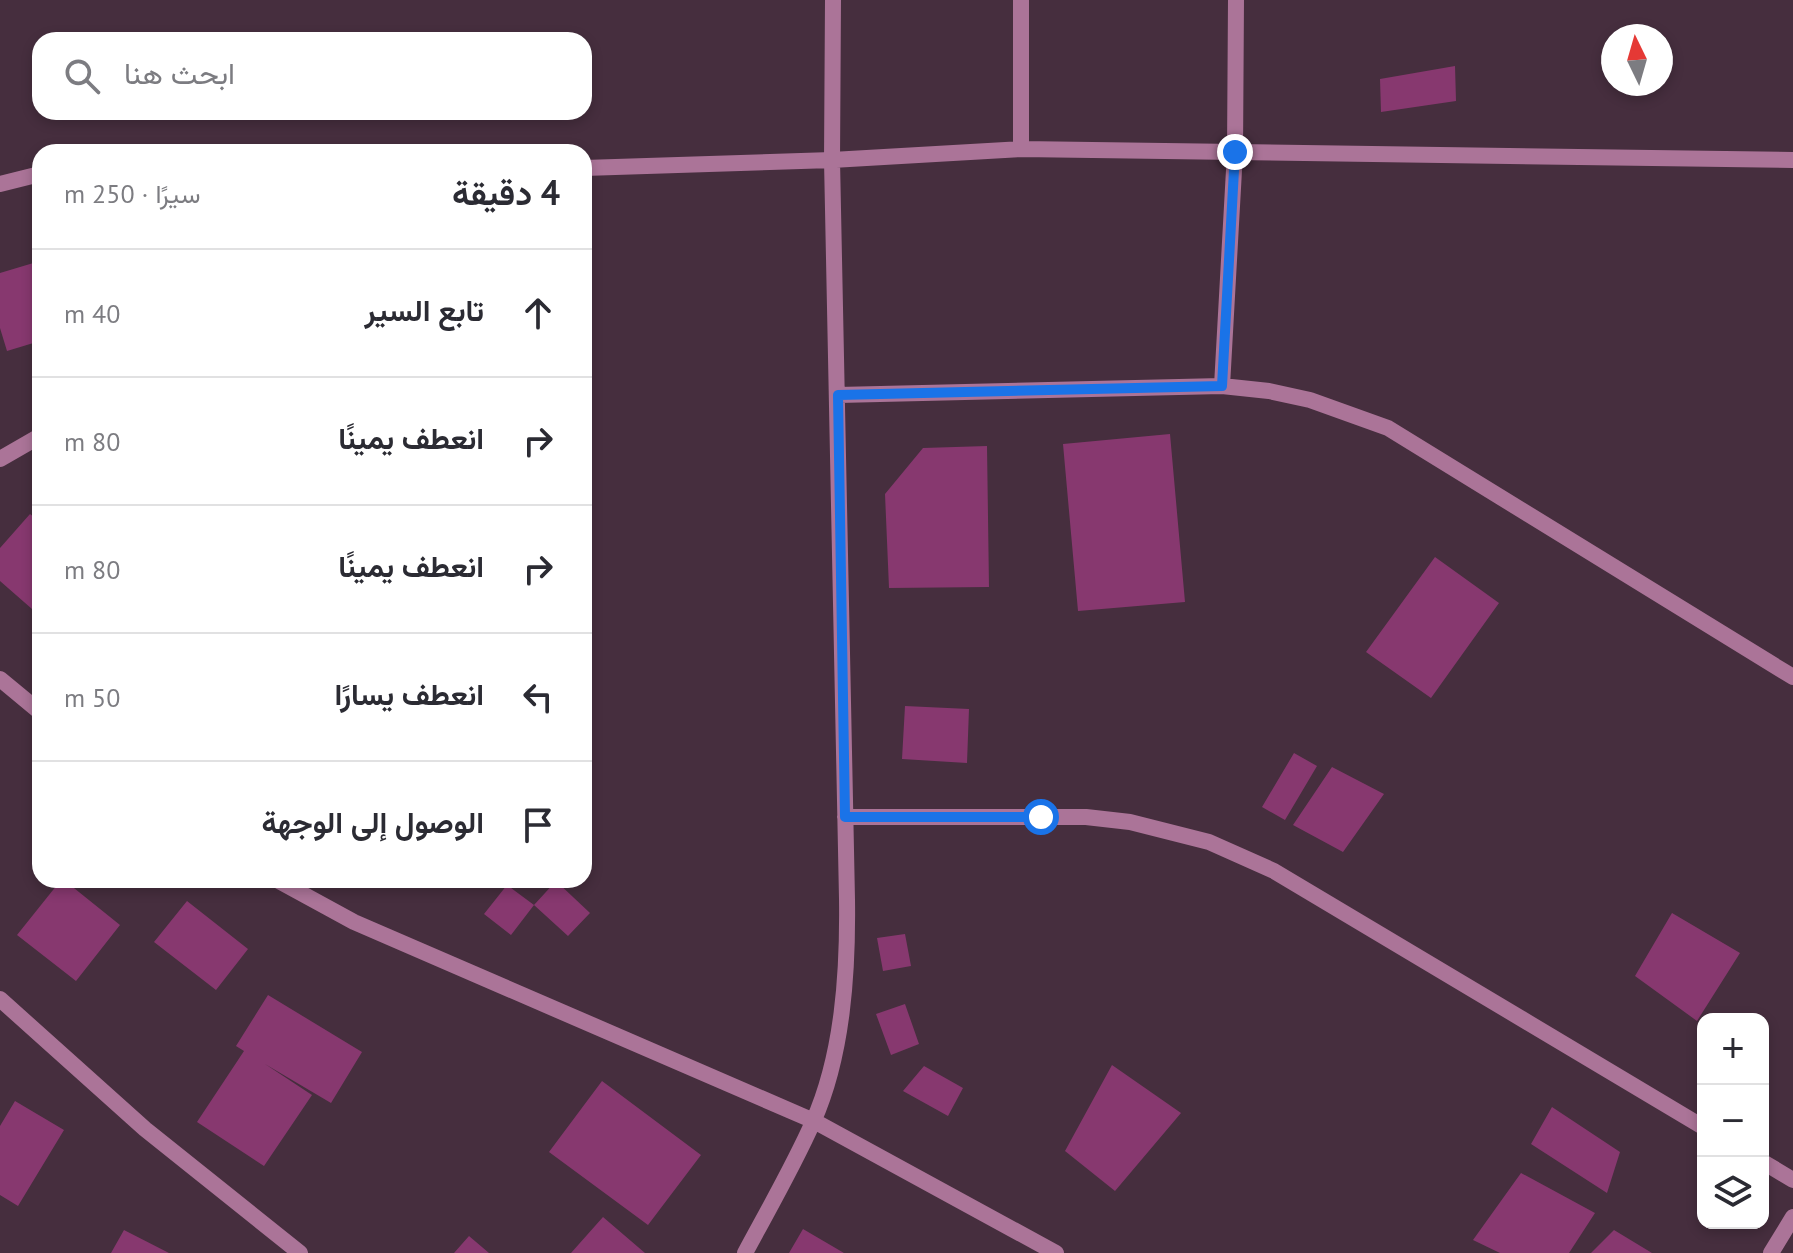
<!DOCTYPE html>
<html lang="ar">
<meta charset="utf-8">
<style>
:root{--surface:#fff;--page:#f2f2f3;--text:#2b2b33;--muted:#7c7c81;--line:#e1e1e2}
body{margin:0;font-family:"PT Sans",Vazirmatn,sans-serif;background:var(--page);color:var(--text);direction:rtl}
.controls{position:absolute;right:24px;bottom:24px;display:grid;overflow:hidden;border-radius:16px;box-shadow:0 4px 12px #0003}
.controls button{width:72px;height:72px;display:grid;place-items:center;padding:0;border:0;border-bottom:2px solid var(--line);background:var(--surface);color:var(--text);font:40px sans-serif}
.compass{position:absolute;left:1601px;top:24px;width:72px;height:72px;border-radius:50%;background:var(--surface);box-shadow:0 4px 12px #0003;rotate:355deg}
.stop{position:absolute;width:24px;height:24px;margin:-18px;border:6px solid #1a73e8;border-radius:50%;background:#fff}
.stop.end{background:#1a73e8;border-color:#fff;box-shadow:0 2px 8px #0008}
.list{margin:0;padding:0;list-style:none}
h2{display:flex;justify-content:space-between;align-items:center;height:104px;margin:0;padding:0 32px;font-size:34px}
h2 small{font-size:26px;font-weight:400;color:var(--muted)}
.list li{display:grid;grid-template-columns:52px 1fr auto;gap:24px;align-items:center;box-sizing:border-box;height:128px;padding:0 32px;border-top:2px solid var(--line)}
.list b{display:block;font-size:30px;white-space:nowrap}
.list em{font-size:26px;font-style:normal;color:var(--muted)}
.icon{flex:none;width:44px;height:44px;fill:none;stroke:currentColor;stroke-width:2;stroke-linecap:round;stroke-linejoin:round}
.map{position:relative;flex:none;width:1793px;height:1253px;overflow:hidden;direction:ltr}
.search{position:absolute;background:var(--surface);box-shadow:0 4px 12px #0003;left:32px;top:32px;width:560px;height:88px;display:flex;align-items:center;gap:20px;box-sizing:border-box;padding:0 28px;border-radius:24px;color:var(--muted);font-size:30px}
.panel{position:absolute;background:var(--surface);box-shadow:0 4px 12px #0003;left:32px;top:144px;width:560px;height:744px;border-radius:24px;direction:rtl}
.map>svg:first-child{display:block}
</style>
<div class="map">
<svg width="1793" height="1253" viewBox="0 0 1793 1253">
<rect width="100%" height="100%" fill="#462e3e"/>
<path fill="#87386f" d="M1455,66L1456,101L1381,112L1380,79Z
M40,261V341L7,351L0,328V273Z
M1170,434L1185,602L1078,611L1063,444Z
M987,446L989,587L889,588L885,494L923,448Z
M30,514L40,522V616L0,581V548Z
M1435,557L1499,603L1431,698L1366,652Z
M905,706L969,709L967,763L902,759Z
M1294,753L1317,766L1285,820L1262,807Z
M1332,767L1384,794L1343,852L1293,825Z
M61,880H64L120,925L76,981L17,935Z
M556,881L590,913L568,936L534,905Z
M507,885L534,905L511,935L484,914Z
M187,901L248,949L216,990L154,942Z
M1672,913L1740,953L1697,1021L1635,976Z
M905,934L911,966L883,971L877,938Z
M268,995L362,1052L331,1103L265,1064L312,1095L264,1166L197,1122L244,1051L236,1046Z
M905,1004L919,1044L891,1055L876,1014Z
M1112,1065L1181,1113L1115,1191L1065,1151Z
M924,1066L963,1088L948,1116L903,1091Z
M602,1081L701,1155L648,1225L549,1152Z
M15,1101L64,1130L18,1206L0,1195V1126Z
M1552,1107L1620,1152L1607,1193L1531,1144Z
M1521,1173L1595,1213L1569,1253H1500L1473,1240Z
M603,1217L645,1253H571Z
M803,1229L844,1253H789Z
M124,1230L169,1253H111Z
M1614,1230L1652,1253H1591Z
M469,1236L489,1253H454Z"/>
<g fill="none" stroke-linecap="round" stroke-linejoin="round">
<path stroke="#ab7498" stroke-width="16" d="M1021,149V0
M584,168L832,160L1021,149L1793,160
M0,184L40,174
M1222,386L1235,152L1236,0
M838,395L1222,386L1269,391L1310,400L1388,428L1793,677
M0,459L40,436
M0,679L40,712
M845,817H1086L1130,822L1209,842L1274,871L1703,1127
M277,880L354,922L814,1121L1056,1253
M1763,1162L1793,1180
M745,1253C768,1210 793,1167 813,1122C843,1055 848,972 847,899L832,160L833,0
M1771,1253L1793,1217"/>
<path stroke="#ab7498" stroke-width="16" d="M0,999L145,1129L300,1253"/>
</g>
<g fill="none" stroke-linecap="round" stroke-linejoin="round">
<path stroke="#1a73e8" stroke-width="10" d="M1041,817H845L838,395L1222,386L1235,152"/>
</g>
</svg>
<div class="controls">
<button>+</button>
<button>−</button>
<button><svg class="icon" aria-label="layers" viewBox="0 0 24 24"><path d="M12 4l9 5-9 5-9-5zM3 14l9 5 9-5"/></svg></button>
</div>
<svg class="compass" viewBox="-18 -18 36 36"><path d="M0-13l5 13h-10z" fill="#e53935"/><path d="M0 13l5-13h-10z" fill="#7c7c81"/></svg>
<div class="stop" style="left:1041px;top:817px"></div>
<div class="stop end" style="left:1235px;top:152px"></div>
<div class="search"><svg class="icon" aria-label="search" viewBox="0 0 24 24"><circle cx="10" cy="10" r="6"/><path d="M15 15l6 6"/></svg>ابحث هنا</div>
<section class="panel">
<h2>4 دقيقة<small>سيرًا · 250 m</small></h2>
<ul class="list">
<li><svg class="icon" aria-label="ahead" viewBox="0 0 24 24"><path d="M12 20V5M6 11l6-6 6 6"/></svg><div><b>تابع السير</b></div><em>40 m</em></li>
<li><svg class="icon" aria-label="right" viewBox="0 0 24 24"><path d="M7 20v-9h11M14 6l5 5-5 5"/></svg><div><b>انعطف يمينًا</b></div><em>80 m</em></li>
<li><svg class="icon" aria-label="right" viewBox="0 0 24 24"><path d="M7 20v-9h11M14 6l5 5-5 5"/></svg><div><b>انعطف يمينًا</b></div><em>80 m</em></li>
<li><svg class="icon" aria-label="left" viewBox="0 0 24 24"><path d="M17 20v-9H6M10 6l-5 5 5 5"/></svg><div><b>انعطف يسارًا</b></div><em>50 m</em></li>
<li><svg class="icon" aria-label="arrive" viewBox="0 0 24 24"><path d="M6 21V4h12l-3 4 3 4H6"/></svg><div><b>الوصول إلى الوجهة</b></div></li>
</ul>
</section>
</div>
